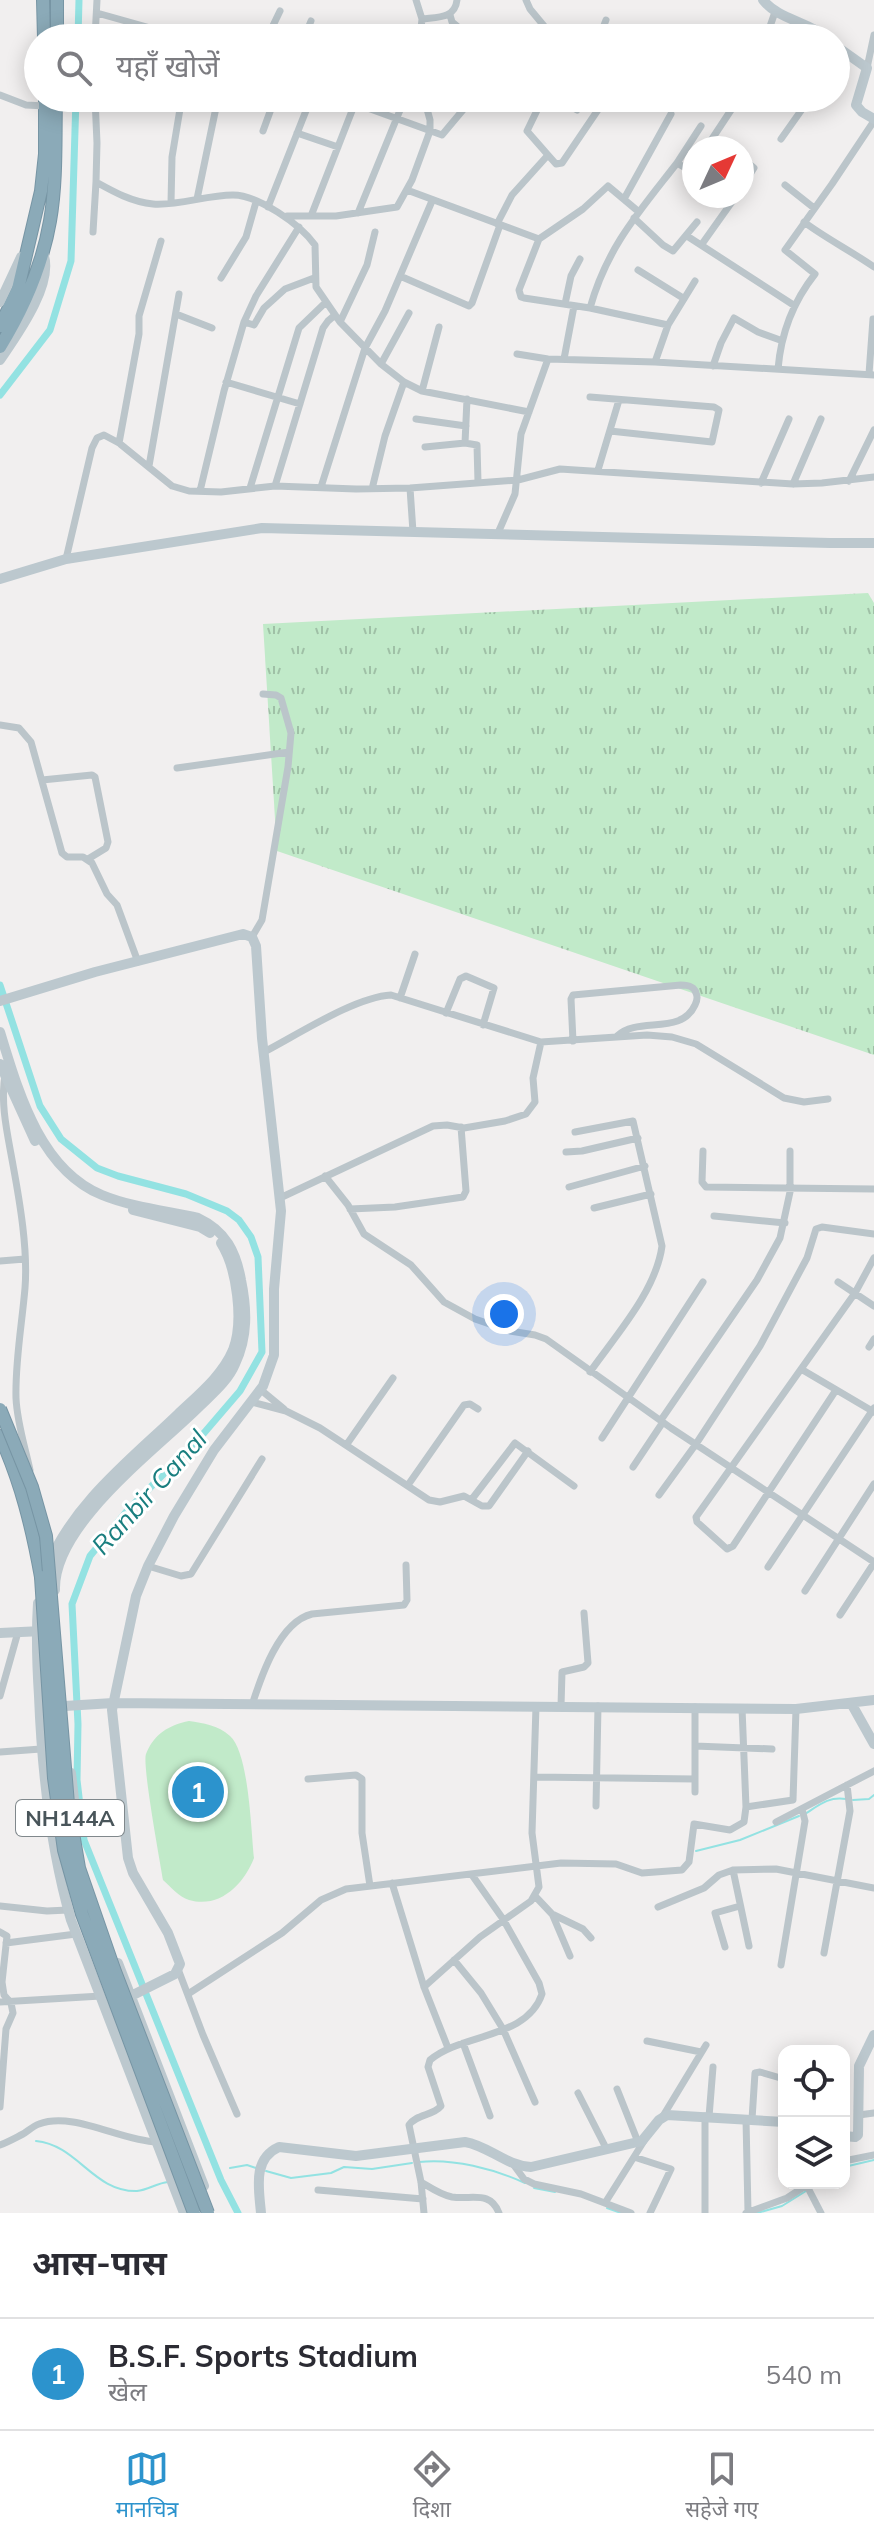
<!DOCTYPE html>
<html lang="hi">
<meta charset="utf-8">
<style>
:root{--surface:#fff;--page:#f2f2f3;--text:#2b2b33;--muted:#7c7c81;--line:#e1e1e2;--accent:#2c93cd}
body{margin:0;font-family:Mulish,"Noto Sans Devanagari",sans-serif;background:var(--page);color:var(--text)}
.controls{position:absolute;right:24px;bottom:24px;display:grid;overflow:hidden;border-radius:16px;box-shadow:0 4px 20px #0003}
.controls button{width:72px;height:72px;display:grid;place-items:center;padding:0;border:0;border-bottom:2px solid var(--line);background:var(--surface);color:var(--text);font:40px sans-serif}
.compass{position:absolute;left:682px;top:136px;width:72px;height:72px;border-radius:50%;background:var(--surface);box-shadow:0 4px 20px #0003;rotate:46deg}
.you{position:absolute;left:504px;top:1314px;width:28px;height:28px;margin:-20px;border:6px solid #fff;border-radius:50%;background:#1a73e8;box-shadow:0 0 0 12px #1a73e833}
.badge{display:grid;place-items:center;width:52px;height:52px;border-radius:50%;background:var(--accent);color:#fff;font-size:26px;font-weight:700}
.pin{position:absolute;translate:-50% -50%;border:4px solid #fff;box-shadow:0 2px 8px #0006}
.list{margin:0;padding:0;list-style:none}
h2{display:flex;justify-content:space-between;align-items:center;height:104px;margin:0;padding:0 32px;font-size:34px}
h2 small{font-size:26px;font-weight:400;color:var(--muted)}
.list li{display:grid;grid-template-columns:52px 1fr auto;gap:24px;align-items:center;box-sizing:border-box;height:112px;padding:0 32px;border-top:2px solid var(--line)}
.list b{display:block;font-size:30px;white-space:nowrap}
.list p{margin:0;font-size:26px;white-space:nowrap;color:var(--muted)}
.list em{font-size:26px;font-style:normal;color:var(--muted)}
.icon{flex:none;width:44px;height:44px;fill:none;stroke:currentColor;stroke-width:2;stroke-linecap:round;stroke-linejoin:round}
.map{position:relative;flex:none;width:874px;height:2213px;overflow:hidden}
.search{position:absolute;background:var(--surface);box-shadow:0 4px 20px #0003;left:24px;right:24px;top:24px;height:88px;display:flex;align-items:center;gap:20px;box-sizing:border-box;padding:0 28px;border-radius:44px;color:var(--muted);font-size:30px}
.sheet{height:216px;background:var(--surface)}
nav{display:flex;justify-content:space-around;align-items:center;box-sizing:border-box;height:112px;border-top:2px solid var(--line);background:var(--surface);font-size:22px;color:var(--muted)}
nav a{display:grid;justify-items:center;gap:4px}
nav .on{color:var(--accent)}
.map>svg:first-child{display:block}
</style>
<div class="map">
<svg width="874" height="2213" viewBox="0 0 874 2213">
<defs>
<pattern id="grass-tufts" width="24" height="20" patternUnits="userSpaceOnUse" patternTransform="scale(2)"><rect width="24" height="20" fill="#c1eac9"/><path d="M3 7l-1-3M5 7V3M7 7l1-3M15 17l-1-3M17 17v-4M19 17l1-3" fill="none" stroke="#9fc0a6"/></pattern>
</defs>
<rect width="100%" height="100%" fill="#f1efef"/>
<path fill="url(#grass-tufts)" d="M868,593L874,603V1055L277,851L263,624Z"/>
<path fill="#c1eac9" d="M189,1721C203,1723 218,1725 230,1736C249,1753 251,1830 254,1858C244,1884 220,1909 189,1900C179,1897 170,1886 163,1880C160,1861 142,1765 146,1754C154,1734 169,1725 189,1721Z"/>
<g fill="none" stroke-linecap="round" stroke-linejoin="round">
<path stroke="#93e2e2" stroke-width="2" d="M853,1800L869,1799L874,1795
M805,1814C819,1805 829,1796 846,1799
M696,1851L740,1840L799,1816
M36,2141C78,2145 93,2192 137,2191C148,2190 157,2183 168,2182
M419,2162C453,2158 494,2169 525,2183
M844,2167L874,2160
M230,2168L247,2165L256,2168
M266,2171L291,2178L331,2173L344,2167L372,2169L412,2163
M534,2188L555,2192
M607,2208L621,2213
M757,2213L782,2206L806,2191"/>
<path stroke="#93e2e2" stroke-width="7" d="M78,38L79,0
M0,395L50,330L71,261L76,98
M0,985L40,1106L61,1139L97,1168L118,1176L186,1194L227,1211L239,1220L251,1237L258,1257L262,1352L240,1391L204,1433L127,1511L90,1556L72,1604L78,1724L77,1780L84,1840L221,2180L238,2213"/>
<defs>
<path id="highway" d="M43,0L44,38
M57,38V0
M0,326L18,289L41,191L45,154V98
M0,347C24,308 42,267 50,221C57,181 55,139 56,98
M0,1436C21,1482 32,1527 41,1577"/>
</defs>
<use href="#highway" stroke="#7795a4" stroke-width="14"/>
<path stroke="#bbc5ca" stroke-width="7" d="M416,0L422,19
M526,0L530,9L554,38
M97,13L186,38
M450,15L452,22L464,32V38
M95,38L97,0
M267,38L280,11
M304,38L311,21
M336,38L339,31L344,29L369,38
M420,38L422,19C437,17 455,19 457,0
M599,38L606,20
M766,38L775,12
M867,68L874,35
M0,95L26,105L45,106
M95,98L97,143L96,182C114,192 132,202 153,204C179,206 206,195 233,195C258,195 300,224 315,245L316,287L340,322L381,364L404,382L422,391L529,412
M154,98L181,103L183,98
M340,98L442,135L473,98
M555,98L577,110
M263,131L275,98
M297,133L338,147
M713,138L728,148
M781,139L810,98
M706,148L739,98
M548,155L556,164L562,163L606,98
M742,158L754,168L742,187
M677,163L701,126
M785,185L814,208
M407,190L539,239L519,290L521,297L524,298L590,308L668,325L655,362
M197,199L218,98
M624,199L671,114
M171,203L172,157L181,103
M268,207L311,98
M358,213L405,98
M287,216H336L397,207L412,180L430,131V120L424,98
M311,216L357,98
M634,218L663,245L673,251L697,222
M804,222C827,239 851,251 874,267
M497,224L512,195L548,155L527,131L543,98
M93,232L96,182
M687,236L795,306
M539,239L583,209L608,186L639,212
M702,244L734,199
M638,270L683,298
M400,276L469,306L472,303L500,225
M221,278L246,237L256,202
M565,304L571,276L580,259
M590,308C607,247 639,212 677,163L694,173
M176,314L212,328
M244,322L254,325L264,308L285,289L314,278
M340,322L367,265L375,232
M668,325L695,281
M517,354L548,359L655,362L874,375
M564,359L574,306
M381,364L409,313
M713,366L721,343L734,318L758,332L780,340
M778,369C781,333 792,303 815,274L785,250L832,184L874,121
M869,374L873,319
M226,382L300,404
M422,391L439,327
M590,397L714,407L719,410L712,442L610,431
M467,399L465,443L477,445L478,482
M416,419L466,426
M119,443L139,334V316L161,241
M425,447L465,443
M149,466L179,294
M598,470L619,400
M849,481L874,430
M761,483L789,419
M793,484L821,419
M275,486L323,328L328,321L335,315
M321,487L365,348L385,311L432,201
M250,488L299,328L326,302
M410,488L413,532
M372,489L385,436L404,382
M200,491L224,391L244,322L256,296L299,227
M498,533L515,494L521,434L548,359
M66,559L92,448L97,438L104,435L119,443L172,486L189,491L221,492L275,486L356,489L410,488L518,480L560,469L793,484L822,483L874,477
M0,725L19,728L31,742L62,853L67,857H83L92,863L107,894L117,905L138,962
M177,768L289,752
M42,780L92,775L95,777L108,842L106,848L88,859
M252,937L262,920L288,767L291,733L281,698L276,695L263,694
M400,998L415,954
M446,1013L460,979L466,976L494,988L483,1025
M573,1041L571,999L573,995L681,985C688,985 694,986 696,993C698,997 697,1001 695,1005C681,1036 638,1016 617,1036
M264,1052C297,1035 355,997 391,995L541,1042L647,1035L672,1037L696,1044L784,1098L804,1102L828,1099
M5,1075C0,1105 8,1136 13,1165C20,1203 28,1250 25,1288C22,1324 15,1361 16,1398C17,1422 25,1447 30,1470
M575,1132L633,1121L662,1246C656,1291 616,1335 590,1372
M703,1151L702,1182L706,1187L874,1189
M566,1152L582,1151L638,1138
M325,1176L348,1205L364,1234L411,1265L444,1302L475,1319L510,1331L535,1335L546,1339L671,1428L874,1562
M569,1187L645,1166
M280,1198L433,1126L447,1125L464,1128L505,1121L526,1114L535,1102L533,1078L541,1042
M594,1208L651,1194
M350,1209L395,1207L463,1197L466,1191L461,1127
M714,1216L785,1223
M0,1261L25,1259
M838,1282L874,1306
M869,1347L874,1339
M801,1369L874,1412
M261,1390L284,1409
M836,1390L733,1546L727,1549L697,1522L696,1517L855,1293L874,1258
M252,1402L286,1411L320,1428L429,1500L440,1502L464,1496L482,1506H489L528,1451
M661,1420L757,1280L780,1238L790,1192V1151
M602,1438L703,1282
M347,1444L393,1378
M633,1467L663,1422
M408,1485L464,1405L470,1404L478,1409
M659,1495L696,1444L760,1346L807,1258L816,1229L822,1227L874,1234
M472,1499L515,1443L574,1486
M148,1566L181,1576L191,1574L262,1459
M768,1567L874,1408
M805,1591L874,1484
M840,1615L874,1563
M0,1696L18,1632
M252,1705C261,1677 279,1622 312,1614L404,1605L407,1600L406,1565
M561,1706L562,1672L584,1667L588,1663L584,1613
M695,1707V1792
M695,1746L772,1749
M0,1752L41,1749
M534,1777L695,1779
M308,1779L356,1775L362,1779V1833L370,1886
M596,1806L598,1706
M746,1807L793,1800L796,1709
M776,1822L874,1771
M733,1870L749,1946
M392,1883L424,1987L448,2048
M535,1896L552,1914L583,1929L591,1938
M0,1906L47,1911L68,1910
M658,1907L704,1888L719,1875L733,1870L776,1869L874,1888
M553,1916L570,1956
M0,1932L7,1936L2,1982L4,1995L11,2003L13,2013L6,2029L0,2107
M6,1943L76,1934
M725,1947L715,1913L740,1906
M824,1953L850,1811L847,1785
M454,1960L481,1993L503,2029L535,2102
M781,1965L805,1821L802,1809
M178,1969L203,2035L237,2114
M424,1987L480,1937L531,1901L539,1887L532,1833L536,1706
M188,1994L282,1933L321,1900L346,1889L561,1863L616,1864L642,1873L682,1870L689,1862L694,1824L730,1830L744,1822L746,1807L742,1708
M0,2002L101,1996
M647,2041L701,2052
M463,2043L490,2116
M617,2089L638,2142
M578,2093L607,2150
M859,2115L874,2113
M663,2116L706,2045
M705,2116V2213
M709,2117L713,2067
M746,2119L748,2212
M752,2119L755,2073L760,2072L784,2079
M0,2145C8,2142 15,2138 23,2134C28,2131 33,2126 39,2124C73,2111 121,2141 157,2142
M634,2157L671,2169L650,2213
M844,2161L874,2155
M513,2164L524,2179L534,2184L581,2194L631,2213
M421,2182C431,2188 441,2195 452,2197C472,2200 490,2190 499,2213
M807,2186L821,2213
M318,2190L423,2199
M605,2203L644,2141
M424,2213L421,2182L409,2125C416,2114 433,2116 441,2106L428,2067L430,2060C462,2033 527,2039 542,1994L539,1983L503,1919L472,1875
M746,2213L787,2198L810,2183"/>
<path stroke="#bcc8ce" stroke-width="10" d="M763,0C779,20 808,21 827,38
M836,46L867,68L856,105L862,112L874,119
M0,302L21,257
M0,360C17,335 55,283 43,253
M0,579L66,559L262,528L830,543H874
M0,1001L95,972L243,934L252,937L256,946L262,1038L281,1211L274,1289V1355L263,1386L214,1450L174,1516L148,1566L136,1596L112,1710L128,1858L133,1873L168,1933L180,1964L175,1974L131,1996
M0,1032C18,1090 39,1169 102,1195C131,1207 167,1211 198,1218C226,1231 236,1252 241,1280C247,1309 248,1337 235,1364C228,1381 212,1394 200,1406C156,1450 53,1525 55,1590
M0,1064L35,1141
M133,1210L200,1227L210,1233
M48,1565C75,1502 130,1460 178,1414C198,1395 222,1376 233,1350C244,1322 237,1268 221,1243
M38,1603C36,1634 37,1665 39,1696C42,1772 50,1847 71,1920L184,2213
M0,1633L42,1631
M851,1703L874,1744
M65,1706L113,1703L796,1709L874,1700
M71,1773L77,1825
M118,1963L204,2186
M844,2136L855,2137L858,2135L859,2066L874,2035
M261,2213C259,2189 252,2159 279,2147L356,2156L465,2142C489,2146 506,2166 531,2167L642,2141L659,2120L667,2115L784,2122"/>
<use href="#highway" stroke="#8baab8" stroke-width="12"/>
<defs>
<path id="highway-bridge" d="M0,1409L32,1487L46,1536L68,1804L79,1868L114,1969L208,2213
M41,1577L54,1778L64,1850L82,1914L194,2213"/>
</defs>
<use href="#highway-bridge" stroke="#7795a4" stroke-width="14" stroke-linecap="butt"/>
<use href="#highway-bridge" stroke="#8baab8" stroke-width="12"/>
</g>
<g text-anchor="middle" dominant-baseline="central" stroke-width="6" stroke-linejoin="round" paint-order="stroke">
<rect fill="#fff" stroke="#80888c" stroke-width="2" x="16" y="1800" width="108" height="36" rx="6"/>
<g font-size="22" font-weight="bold" fill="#49555a">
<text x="70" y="1818">NH144A</text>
</g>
<g font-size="26" font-style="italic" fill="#197e7f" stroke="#fff">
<text transform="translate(149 1492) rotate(-48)">Ranbir Canal</text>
</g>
</g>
</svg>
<div class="controls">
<button><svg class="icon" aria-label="locate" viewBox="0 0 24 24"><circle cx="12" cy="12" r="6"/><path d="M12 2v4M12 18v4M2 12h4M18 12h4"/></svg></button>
<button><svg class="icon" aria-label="layers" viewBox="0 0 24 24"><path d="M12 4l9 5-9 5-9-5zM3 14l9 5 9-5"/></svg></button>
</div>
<svg class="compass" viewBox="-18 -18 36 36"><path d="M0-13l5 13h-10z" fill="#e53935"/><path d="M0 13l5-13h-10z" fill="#7c7c81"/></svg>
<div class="you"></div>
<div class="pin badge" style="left:198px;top:1792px">1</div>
<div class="search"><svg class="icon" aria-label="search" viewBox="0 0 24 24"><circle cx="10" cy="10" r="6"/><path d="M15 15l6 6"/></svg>यहाँ खोजें</div>
</div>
<section class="sheet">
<h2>आस-पास<small></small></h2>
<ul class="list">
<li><span class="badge">1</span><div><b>B.S.F. Sports Stadium</b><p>खेल</p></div><em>540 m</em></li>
</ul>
</section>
<nav>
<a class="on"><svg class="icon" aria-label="map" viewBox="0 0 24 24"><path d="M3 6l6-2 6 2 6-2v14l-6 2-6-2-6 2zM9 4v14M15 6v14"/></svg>मानचित्र</a>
<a><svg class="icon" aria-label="directions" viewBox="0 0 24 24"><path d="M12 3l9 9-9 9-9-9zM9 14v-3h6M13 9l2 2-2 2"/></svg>दिशा</a>
<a><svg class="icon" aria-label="saved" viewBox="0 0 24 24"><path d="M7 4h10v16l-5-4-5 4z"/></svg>सहेजे गए</a>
</nav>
